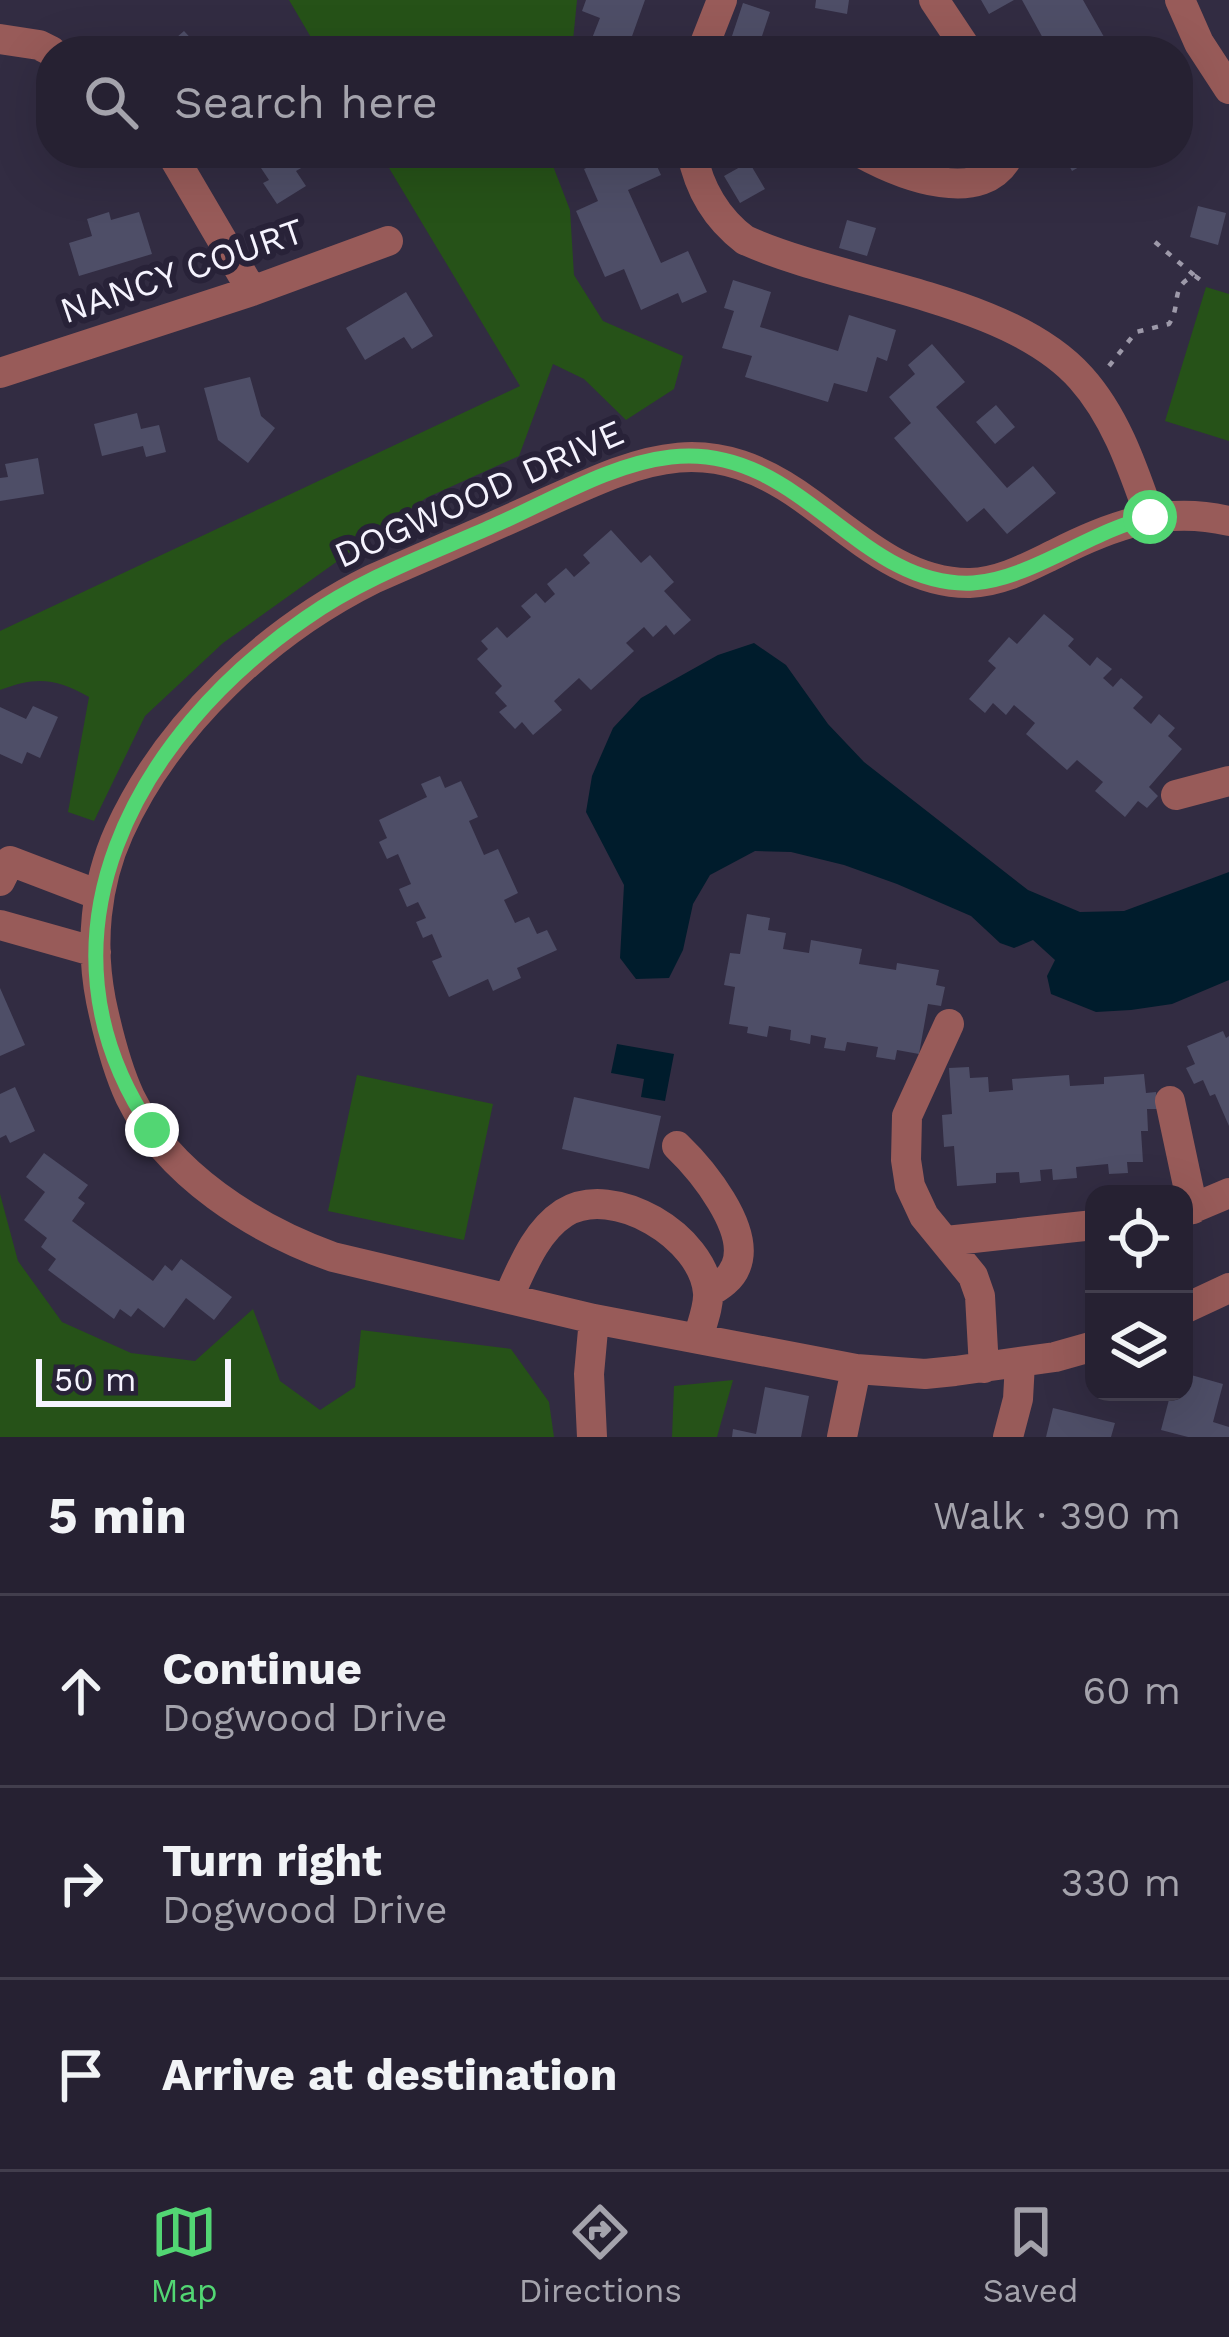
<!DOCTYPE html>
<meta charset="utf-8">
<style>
:root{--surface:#262132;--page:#322e3e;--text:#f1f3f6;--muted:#a4a3ac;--line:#423e4d;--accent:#52d673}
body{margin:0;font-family:"Work Sans",sans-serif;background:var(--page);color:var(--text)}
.controls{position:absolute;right:36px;bottom:36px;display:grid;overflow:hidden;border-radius:24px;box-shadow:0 12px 48px #0002}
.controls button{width:108px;height:108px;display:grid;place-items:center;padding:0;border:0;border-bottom:3px solid var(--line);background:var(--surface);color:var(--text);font:60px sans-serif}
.scale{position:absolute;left:36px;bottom:30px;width:195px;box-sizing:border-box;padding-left:12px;border:6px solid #f5f3fe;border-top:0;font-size:33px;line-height:42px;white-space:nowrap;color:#f5f3fe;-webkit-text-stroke:9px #282238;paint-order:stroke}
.stop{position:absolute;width:36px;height:36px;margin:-27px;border:9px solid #52d673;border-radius:50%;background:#fff}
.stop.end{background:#52d673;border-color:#fff;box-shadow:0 3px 12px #0008}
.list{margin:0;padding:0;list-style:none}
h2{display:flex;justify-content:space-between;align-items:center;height:156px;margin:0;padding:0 48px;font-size:51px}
h2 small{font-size:39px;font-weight:400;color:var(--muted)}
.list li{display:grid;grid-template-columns:78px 1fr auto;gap:36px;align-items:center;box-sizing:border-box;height:192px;padding:0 48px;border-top:3px solid var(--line)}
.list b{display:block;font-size:45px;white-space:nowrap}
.list p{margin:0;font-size:39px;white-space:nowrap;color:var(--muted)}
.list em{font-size:39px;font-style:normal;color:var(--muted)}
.icon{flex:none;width:66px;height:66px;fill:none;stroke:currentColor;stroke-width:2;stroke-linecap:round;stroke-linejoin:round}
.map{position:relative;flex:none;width:1229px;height:1437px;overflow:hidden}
.search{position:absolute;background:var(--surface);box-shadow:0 12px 48px #0002;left:36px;right:36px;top:36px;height:132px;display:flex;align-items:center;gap:30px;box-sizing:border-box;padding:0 42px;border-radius:48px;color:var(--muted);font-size:45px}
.sheet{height:732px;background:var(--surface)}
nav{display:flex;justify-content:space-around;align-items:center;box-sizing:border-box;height:168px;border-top:3px solid var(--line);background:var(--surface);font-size:33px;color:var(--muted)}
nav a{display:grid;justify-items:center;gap:6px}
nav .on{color:var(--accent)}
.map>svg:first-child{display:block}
</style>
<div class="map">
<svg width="1229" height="1437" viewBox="0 0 1229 1437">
<rect width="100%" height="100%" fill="#322c42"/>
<path fill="#265218" d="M289,0H577L572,51H319Z
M380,153H548L570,210L574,275L603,321L683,356L674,389L626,420L584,379L553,364L519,456L426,498L223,643L145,716L94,821L68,812L89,697C56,678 36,676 0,690V631L520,386Z
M1206,287L1229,294V441L1165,421Z
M357,1075L493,1104L464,1240L328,1211Z
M0,1194L18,1261L62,1322L131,1353L195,1361L253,1309L280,1381L320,1410L355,1387L361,1330L511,1349L549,1402L554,1437H0Z
M733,1380L717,1437H672L674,1386Z"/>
<path fill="#001c2c" d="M754,643L786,665L828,724L864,762L1028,890L1080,912L1124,911L1229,872V980L1172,1004L1131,1010L1096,1012L1051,994L1047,976L1055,960L1033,940L1014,948L1000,943L971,916L897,884L844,865L791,852L755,851L710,875L693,904L683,950L669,978L636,979L620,958L624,885L586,812L592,776L613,728L641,698L718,655Z
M617,1044L674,1054L665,1101L641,1097L644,1079L611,1073Z"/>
<path fill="#4e4e67" d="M586,0H645L631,39L662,51H587L600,18L582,11Z
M816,0H849L847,14L815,8Z
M981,0H1014L989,14Z
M1022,0H1083L1112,51H1050Z
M743,3L770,12L757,51L730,42Z
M184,31L200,48L212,37L225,51H161Z
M251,153H295L303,167L296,171L306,186L277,204L263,183L269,180Z
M619,153H651L661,175L628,190L661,263L688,251L707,292L682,303L678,293L641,310L624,269L605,277L576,211L598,201L584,169Z
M1062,153H1104L1072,171Z
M749,162L765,189L740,203L724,176Z
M1198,206L1226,213L1218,245L1190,237Z
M109,212L111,220L139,212L152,254L79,276L69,243L92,236L87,219Z
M847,220L876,228L867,256L839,248Z
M733,280L771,292L760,327L838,351L849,315L896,330L887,361L877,357L867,392L834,383L828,402L745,377L752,356L722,348L734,311L724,308Z
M406,292L433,336L412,349L404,337L365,360L346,328Z
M932,344L965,382L936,407L1007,488L1033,466L1056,493L1007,534L984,508L967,522L894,438L911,423L889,397L915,374L908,365Z
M250,377L261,416L275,428L248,463L218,440L204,388Z
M996,405L1015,427L995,444L976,422Z
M137,413L141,429L159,425L166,452L146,457L143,446L102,456L94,424Z
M38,458L44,494L0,501V478L8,477L5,464Z
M611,530L641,563L650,555L674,582L664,591L691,620L674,635L666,625L653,637L644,627L626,643L634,651L591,690L579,678L554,701L562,710L533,735L522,722L515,729L499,712L507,706L495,693L502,686L477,659L488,649L481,641L497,627L507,638L531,617L521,606L536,593L545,603L555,594L547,584L566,568L574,577L590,563L583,555Z
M1044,614L1074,639L1068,646L1090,666L1097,657L1112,669L1103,678L1113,687L1121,678L1143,697L1133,708L1151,724L1159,714L1175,728L1168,736L1182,749L1149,787L1158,796L1147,808L1138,801L1125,817L1095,791L1103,782L1077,760L1067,770L1026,734L1035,723L1014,705L1006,715L993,703L985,713L969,699L996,668L988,661L1009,637L1017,644Z
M33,706L58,717L40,758L27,752L22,764L0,754V707L26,719Z
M440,776L445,788L461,781L478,817L469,821L484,855L498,849L518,893L504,900L515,923L529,917L537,934L547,930L557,950L517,968L521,978L493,991L488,979L449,997L432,961L442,957L432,934L423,938L416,922L426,918L418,902L407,907L399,889L411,884L398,854L387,859L379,842L387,838L379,820L427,797L421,784Z
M747,914L770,918L768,930L786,933L783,949L809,953L811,940L862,949L859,964L896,970L897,963L939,970L936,985L945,987L941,1006L928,1004L919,1054L897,1050L895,1060L876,1057L878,1047L847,1042L845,1051L824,1048L826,1038L811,1035L810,1044L790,1040L791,1030L769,1026L767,1037L747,1033L748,1027L729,1024L735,987L724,985L730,953L740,954Z
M0,988L25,1045L0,1056Z
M1223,1031L1226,1038L1229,1036V1126L1215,1094L1210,1096L1203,1080L1194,1084L1186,1068L1195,1064L1187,1046Z
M969,1067L970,1078L988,1077L989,1092L1013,1090L1012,1079L1069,1075L1070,1086L1104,1084V1077L1144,1074L1146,1093L1156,1092L1158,1109H1147L1148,1131H1141L1143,1162H1127L1128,1173L1109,1174L1108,1164L1076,1167L1077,1178L1053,1180L1052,1169L1040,1170L1041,1181L1020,1183L1019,1172L996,1173V1183L957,1186L954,1146L944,1147L942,1115L952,1114L949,1068Z
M15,1087L35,1131L10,1143L6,1135L0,1138V1094Z
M574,1097L661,1116L649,1169L562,1149Z
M44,1153L88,1185L78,1198L85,1203L72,1221L153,1281L165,1265L172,1271L181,1259L232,1297L214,1320L186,1298L164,1328L138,1308L131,1317L120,1309L114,1319L48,1270L56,1259L41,1247L47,1238L24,1220L45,1192L26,1177Z
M1184,1373L1223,1384L1213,1422L1229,1427V1437H1188L1161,1430L1171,1392H1184Z
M765,1387L809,1396L801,1437H732L733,1429L756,1434Z
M1053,1408L1115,1423L1111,1437H1046Z"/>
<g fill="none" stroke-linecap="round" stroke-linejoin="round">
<path stroke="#9d99a9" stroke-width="4.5" stroke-dasharray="6 9" stroke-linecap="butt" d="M1155,242L1195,276
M1109,366L1136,332L1169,324C1182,305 1169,285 1195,276L1206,284"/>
<path stroke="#985b59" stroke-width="30" d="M934,0L968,51
M1180,0L1199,43L1229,89
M0,39L39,45L51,51
M702,51L722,0
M171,153L252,291
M692,153C699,189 716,218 745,240C845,285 1009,297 1081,378C1116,417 1133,469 1150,517
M861,153C901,175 985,209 1010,153
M0,373L252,291L388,241
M1176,795L1229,781
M0,881L10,861L99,895
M0,925L96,952
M949,1024L907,1116L906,1160L910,1186L924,1216L973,1276L980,1296L984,1368
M1170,1101L1193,1209
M677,1146C701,1169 751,1229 736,1266C731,1279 720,1286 708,1293
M1184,1212L1229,1193
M946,1241L1094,1225
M508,1298C522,1268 535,1232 564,1213C613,1182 704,1237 708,1293C709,1307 701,1326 698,1339
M1184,1309L1229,1288
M1094,1346L1055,1357L955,1371L925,1374L856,1369L594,1319L333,1257C255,1229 168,1175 130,1097C116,1067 108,1034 101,1001C90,945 95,885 119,832C168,724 268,631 373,579C426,556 479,533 532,509C639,461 704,424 810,503C858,538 907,584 970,583C1001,582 1028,567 1055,554C1112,525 1164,506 1229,521
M592,1437L589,1374L594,1319
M842,1437L856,1369
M1008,1437L1018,1399L1020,1363"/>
</g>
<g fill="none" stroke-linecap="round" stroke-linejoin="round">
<path stroke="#52d673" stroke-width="15" d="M152,1130C22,939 136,734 306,618C363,578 430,554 493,526C549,502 609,464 671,457C800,442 857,589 973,583C1031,579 1090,531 1150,517"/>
</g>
<g text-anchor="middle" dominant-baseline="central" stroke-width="12" stroke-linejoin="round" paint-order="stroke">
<g font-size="36" fill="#f5f3fe" stroke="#282238">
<text transform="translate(182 271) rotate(-19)">NANCY COURT</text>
<text transform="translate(479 494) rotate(-24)">DOGWOOD DRIVE</text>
</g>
</g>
</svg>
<div class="controls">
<button><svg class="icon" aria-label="locate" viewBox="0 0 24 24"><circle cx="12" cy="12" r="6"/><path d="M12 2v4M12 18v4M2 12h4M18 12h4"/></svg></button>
<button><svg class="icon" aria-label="layers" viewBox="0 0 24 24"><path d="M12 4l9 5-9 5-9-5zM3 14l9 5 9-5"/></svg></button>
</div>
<div class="scale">50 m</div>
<div class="stop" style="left:1150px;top:517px"></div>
<div class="stop end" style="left:152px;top:1130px"></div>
<div class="search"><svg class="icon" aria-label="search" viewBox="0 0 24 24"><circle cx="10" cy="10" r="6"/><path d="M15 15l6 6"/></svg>Search here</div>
</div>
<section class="sheet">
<h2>5 min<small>Walk · 390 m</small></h2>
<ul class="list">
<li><svg class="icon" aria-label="ahead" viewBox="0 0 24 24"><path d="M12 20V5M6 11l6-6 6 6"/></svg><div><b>Continue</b><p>Dogwood Drive</p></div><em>60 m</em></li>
<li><svg class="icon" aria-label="right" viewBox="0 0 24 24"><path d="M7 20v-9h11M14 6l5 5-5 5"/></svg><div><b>Turn right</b><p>Dogwood Drive</p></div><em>330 m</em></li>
<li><svg class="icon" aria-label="arrive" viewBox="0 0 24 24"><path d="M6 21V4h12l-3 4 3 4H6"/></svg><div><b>Arrive at destination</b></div></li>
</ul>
</section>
<nav>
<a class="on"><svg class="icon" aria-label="map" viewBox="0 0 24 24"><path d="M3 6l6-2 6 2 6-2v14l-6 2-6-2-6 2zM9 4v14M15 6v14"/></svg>Map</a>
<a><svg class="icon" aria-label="directions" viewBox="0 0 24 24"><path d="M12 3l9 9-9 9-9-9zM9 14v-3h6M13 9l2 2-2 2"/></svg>Directions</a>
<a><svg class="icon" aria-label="saved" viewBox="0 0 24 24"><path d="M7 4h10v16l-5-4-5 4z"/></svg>Saved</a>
</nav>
